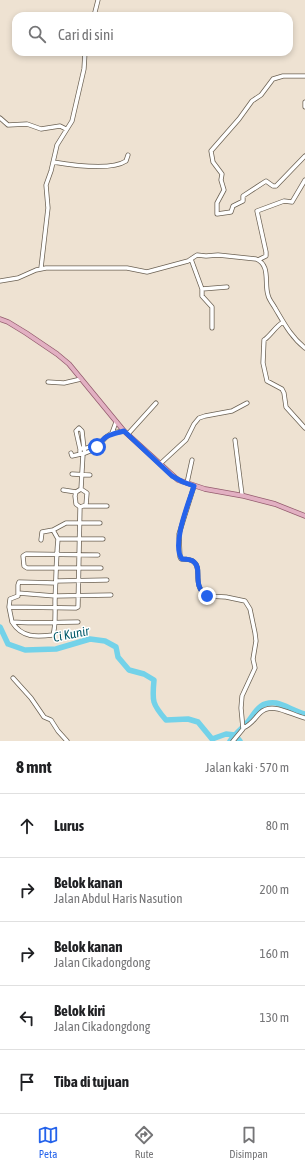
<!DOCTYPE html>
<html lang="id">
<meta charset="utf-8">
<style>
:root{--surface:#fff;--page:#f6f6f6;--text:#202124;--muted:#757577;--line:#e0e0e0;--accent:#2563eb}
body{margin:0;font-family:"Asap Condensed",sans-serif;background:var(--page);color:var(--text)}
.stop{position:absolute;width:12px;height:12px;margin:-9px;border:3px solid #2563eb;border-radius:50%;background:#fff}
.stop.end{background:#2563eb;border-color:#fff;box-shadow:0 1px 4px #0008}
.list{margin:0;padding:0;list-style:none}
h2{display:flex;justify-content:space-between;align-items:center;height:52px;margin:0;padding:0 16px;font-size:17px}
h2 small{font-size:13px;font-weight:400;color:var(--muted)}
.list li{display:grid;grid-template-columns:26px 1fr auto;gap:12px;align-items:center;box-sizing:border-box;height:64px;padding:0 16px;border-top:1px solid var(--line)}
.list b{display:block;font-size:15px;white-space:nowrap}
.list p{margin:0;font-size:13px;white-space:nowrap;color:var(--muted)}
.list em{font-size:13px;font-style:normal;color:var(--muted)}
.icon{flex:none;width:22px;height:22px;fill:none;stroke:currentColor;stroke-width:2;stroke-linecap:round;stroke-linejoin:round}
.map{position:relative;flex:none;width:305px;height:741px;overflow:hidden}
.search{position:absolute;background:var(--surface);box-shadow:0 2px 6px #0003;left:12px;right:12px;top:12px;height:44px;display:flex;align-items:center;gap:10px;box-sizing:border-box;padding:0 14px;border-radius:12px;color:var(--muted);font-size:15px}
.sheet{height:372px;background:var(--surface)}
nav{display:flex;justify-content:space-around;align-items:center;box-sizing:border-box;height:56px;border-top:1px solid var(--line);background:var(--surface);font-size:11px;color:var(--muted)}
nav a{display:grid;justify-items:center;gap:2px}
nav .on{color:var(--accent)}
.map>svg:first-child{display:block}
</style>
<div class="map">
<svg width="305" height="741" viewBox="0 0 305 741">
<rect width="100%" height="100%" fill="#eee2d2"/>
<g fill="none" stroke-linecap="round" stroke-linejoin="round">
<path stroke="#73d2e9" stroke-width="5.5" d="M0,627L8,644L25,650L56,649L90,639L105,641L116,647L118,657L129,670L144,674L154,680C152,701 152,704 166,720L188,719L198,722L212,739L226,734L235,735L240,741
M230,741C235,734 241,729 247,723C256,712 259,701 276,703C286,705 295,712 305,714"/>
<defs>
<path id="minor" d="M94,16L98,0
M305,76H283L273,79L261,95L252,101L239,119L211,151L213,162L222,174L221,180L224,190L217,203V214L231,212L233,206L243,201V196L266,181L273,186H276L305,156
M305,107V102
M0,118L8,125L27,124L41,129L60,126L66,129
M53,162C71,165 111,171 126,161L128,155
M191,259L202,289V296L212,307V328
M258,260L266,256V252L257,211L284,201L292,202L305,180
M41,268L48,208L46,185L51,171L57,145L72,121L84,69L85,52
M0,281L18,278L36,270L46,268H127L147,272L188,261L197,255L206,256L218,255L256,259C271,265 264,283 268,295C269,300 273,304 275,308C284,323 291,337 305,348
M202,289L227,287
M283,322C275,327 271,335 264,340L263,363L267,381L282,389L284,393L286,407L305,428
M48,382L64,383L81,379
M112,433L116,422
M128,434L156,403
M235,440L242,495
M80,449L76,431L79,428L82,431L84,449
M84,449L94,445L97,446
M71,453L72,456L81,454
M85,453L84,449L82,448L80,450V453L83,454L95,449L106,437L112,433L124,431
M160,464L186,440L194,424L199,418L205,416L232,411L247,403
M72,474L90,475
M187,483L192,460
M194,486L179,534L180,557L181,559C185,559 191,559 194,562C203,569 191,585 207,596L226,597L245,601L250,609L255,633L256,641L253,659L255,668L242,696L241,708L243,729L233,741
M63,490L76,492
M83,506H107
M80,507L76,504L75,496L76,492L81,489
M53,530L66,523H100
M41,540L42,532L53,530L58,539
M98,555L26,554L23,556L24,566L27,568H101
M56,581L107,580
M18,593L55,596L111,595
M9,607L10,599L18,596V585L19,582L56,583
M12,622L9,607L76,608L78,607L80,507L86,505L87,493L81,489L83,454
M78,622C56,622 33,624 12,622C22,638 36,637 53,635C56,625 55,612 55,601C56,580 56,560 58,539H103
M13,678L31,698L44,717L51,720L58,731L67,741
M243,728C251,725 254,719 260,713C272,701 291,715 305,718"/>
<path id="major" d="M0,319L8,322L26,333L57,354L69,364L124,431L178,480L205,489L244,496L275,504L305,516"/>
</defs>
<use href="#minor" stroke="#6c6254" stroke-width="5"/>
<use href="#major" stroke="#945c6e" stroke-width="5.5"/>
<use href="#minor" stroke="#fff" stroke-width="3.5"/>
<use href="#major" stroke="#e2b0c2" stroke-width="4"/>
</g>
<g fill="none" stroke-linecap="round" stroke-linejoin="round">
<path stroke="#2563eb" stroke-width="5" d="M97,447C106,434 110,435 124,431L172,476L183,482L194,486C189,502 171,545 182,559C185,559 191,559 194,562C203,569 191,585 207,596"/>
</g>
<g text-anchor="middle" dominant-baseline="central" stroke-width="3" stroke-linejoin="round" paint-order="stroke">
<g font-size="13" font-style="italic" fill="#055b6b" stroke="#fff">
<text transform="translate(71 634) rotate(-11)">Ci Kunir</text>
</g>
</g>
</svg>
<div class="stop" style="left:97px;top:447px"></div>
<div class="stop end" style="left:207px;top:596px"></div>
<div class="search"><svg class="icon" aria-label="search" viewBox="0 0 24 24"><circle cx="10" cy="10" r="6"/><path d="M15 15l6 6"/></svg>Cari di sini</div>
</div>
<section class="sheet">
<h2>8 mnt<small>Jalan kaki · 570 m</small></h2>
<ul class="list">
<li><svg class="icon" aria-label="ahead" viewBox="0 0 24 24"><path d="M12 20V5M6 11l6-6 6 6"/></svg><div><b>Lurus</b></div><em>80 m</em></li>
<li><svg class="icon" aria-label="right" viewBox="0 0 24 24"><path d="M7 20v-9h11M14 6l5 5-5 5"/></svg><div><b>Belok kanan</b><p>Jalan Abdul Haris Nasution</p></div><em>200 m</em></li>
<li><svg class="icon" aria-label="right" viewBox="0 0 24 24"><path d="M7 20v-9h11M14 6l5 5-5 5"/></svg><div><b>Belok kanan</b><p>Jalan Cikadongdong</p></div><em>160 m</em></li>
<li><svg class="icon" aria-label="left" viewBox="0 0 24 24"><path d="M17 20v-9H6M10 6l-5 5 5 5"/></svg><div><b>Belok kiri</b><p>Jalan Cikadongdong</p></div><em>130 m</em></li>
<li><svg class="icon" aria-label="arrive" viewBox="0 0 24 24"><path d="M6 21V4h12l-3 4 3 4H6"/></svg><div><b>Tiba di tujuan</b></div></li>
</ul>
</section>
<nav>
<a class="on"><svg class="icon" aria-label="map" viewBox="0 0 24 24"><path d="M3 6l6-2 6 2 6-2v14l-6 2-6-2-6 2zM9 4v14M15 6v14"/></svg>Peta</a>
<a><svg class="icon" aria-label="directions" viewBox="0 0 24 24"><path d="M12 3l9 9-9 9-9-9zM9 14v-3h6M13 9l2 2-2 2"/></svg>Rute</a>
<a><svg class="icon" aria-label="saved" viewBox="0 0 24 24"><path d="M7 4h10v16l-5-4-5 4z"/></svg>Disimpan</a>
</nav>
